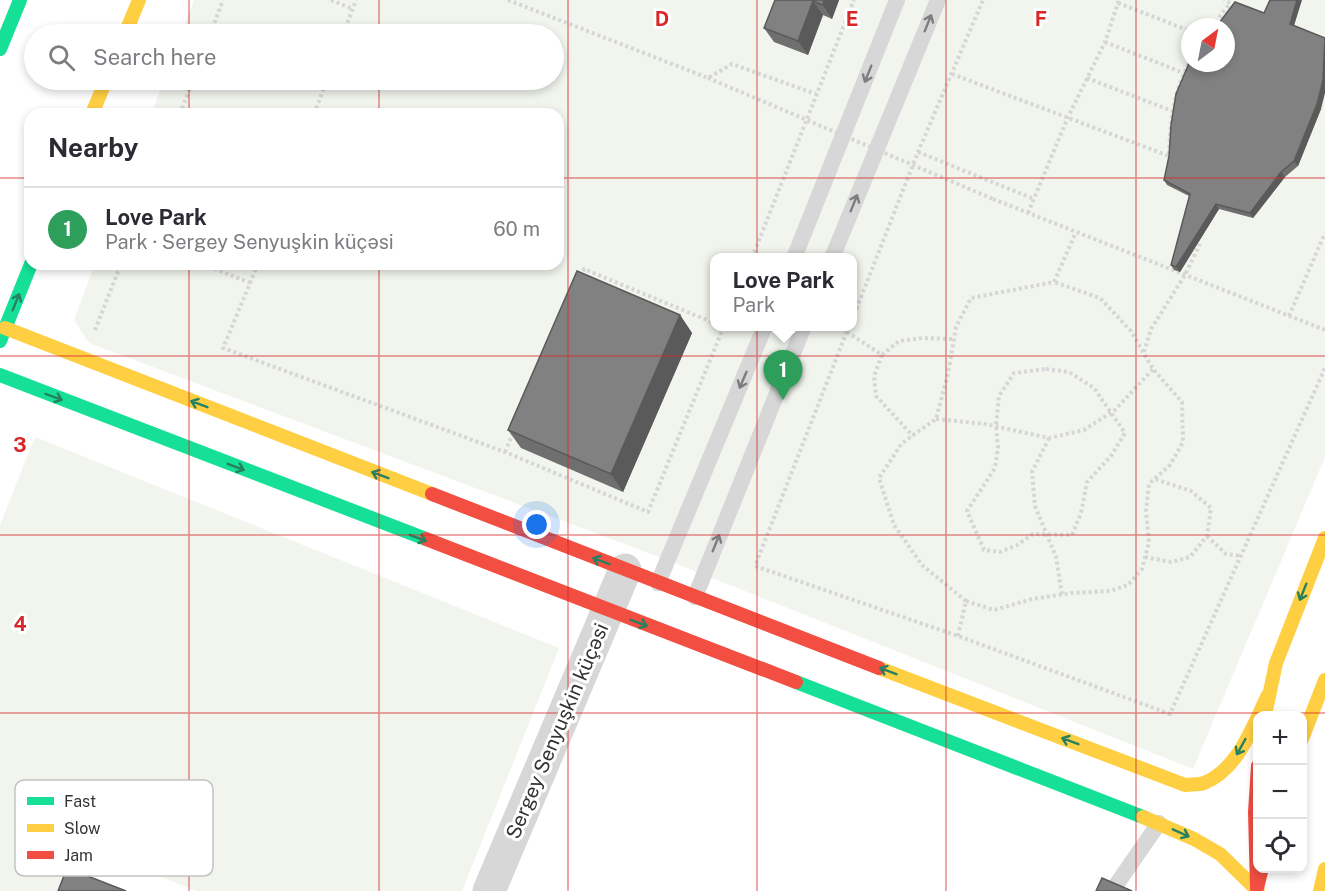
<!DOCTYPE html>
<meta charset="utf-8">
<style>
:root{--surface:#fff;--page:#f7f7f7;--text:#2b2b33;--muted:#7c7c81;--line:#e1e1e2;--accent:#7a7a7a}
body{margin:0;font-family:"Public Sans",sans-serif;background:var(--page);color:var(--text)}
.controls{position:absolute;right:18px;bottom:18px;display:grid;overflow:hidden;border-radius:12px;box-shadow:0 3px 9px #0003}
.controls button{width:54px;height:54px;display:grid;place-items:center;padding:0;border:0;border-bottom:2px solid var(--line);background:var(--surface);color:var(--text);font:30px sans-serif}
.compass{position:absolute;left:1181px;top:18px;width:54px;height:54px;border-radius:50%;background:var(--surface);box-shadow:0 3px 9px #0003;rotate:32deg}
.you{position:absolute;left:537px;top:525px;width:21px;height:21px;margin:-15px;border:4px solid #fff;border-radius:50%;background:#1a73e8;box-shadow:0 0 0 9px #1a73e833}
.badge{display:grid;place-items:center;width:39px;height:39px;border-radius:50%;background:var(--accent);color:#fff;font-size:20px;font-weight:700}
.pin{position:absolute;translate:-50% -50px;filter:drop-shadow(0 2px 3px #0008)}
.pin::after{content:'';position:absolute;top:32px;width:21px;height:18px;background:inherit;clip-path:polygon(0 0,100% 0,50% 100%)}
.popup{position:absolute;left:710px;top:253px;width:147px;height:78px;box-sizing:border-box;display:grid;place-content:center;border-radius:12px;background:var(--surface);filter:drop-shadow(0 2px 4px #0005);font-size:20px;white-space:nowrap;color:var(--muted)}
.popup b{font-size:22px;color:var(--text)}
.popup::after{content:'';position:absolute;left:50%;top:100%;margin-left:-12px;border:12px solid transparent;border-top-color:var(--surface)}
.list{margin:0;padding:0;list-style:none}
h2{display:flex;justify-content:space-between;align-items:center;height:78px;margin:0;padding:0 24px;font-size:26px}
h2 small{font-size:20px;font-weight:400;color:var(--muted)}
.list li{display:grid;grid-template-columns:39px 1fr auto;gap:18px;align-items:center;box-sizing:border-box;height:84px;padding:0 24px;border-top:2px solid var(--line)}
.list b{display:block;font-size:22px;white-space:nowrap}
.list p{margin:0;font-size:20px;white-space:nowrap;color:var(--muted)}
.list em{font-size:20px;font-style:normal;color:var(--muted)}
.icon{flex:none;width:33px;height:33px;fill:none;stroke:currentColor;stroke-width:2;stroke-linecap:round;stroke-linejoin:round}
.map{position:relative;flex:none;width:1325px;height:891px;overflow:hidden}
.search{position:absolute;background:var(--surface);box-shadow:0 3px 9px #0003;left:24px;top:24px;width:540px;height:66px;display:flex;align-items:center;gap:15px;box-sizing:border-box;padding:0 21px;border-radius:33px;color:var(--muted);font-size:22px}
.panel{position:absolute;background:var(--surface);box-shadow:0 3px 9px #0003;left:24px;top:108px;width:540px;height:162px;border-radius:18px}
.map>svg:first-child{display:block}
</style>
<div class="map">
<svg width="1325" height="891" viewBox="0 0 1325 891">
<rect width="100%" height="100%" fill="#fff"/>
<path fill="#f1f5ed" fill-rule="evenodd" d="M194,0H1325V457L1193,769L667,560L89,343L74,320L95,264H558V114H151L164,80H554V34H181ZM1190,27H1226V63H1190ZM714,258H852V326H714Z
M35,437L559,648L462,891H196L77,843L57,891H0V525Z"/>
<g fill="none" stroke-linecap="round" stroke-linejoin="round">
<path stroke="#d6d6d6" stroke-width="4" stroke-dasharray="3 3" stroke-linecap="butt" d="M331,0L353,9
M508,0L708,78L732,64L816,94
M1118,3L1190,31
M1212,27L1230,3L1224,0
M210,34L223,0
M343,34L356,0
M1105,42L1184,73
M952,74L1169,156C1170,123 1173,92 1190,61
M1087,78L1172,111
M180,114L193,80
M314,114L327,80
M918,152L1034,199
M993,199L1325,330
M1028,213L1068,117L1105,42L1119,0
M752,258L854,0
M203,264L250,283
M258,264L223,348L505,452L648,512L724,326
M581,277L584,269L714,323
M1289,316L1325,233
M852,320L918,152L983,0
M849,326L755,566L958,636L1170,714L1325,368
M95,330L121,264
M847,332L882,355L899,341L923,338L954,339
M1144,352L1151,329L1185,275L1200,244
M882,355L874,376L876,396L913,436
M1046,369L1069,372L1094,388L1125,433L1111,456L1087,482L1081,513L1072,535L1033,534L1017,545L1000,552L984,550L967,511L995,468L998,448L996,426L999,396L1014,373Z
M936,419L985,424L1049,438L1084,430L1115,410L1153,369
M1049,438L1032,472L1035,506L1056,557L1062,595
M505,452L513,433
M1207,536L1226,554L1240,556
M1145,557L1171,562L1190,557L1207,536L1211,508L1191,491L1155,479
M966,601L994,610L1032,599L1072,593L1110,591L1128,585L1142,569L1149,542L1146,511L1149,484L1170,465L1183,442L1182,402L1153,369L1131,331L1100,298L1054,282
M958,636L966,601L922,565L894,525L879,478L902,443L936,419L948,374L956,327L971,298L1054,282L1076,232"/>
<path stroke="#d7d7d7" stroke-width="16" d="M794,258L897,0
M832,258L938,0
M658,583L765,326
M695,597L804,326
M1112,891L1159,823"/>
<path stroke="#d7d7d7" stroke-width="33" d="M489,891L625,570"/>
<path stroke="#16e098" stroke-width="14" d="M0,49L20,0
M0,341L31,264
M0,375L426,539
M796,682L1143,817"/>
<path stroke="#ffcf43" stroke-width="14" d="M125,34L139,0
M92,114L106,80
M5,328L432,494
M879,668L1185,785C1191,784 1198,785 1204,783C1239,769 1253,725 1268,695
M1265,715L1276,663L1325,538
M1302,739L1325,680
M1143,817L1194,839L1220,854L1258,891
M1320,891L1325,869"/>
<path stroke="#f24e42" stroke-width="14" d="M432,494L879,668
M426,539L796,682
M1257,888L1255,812L1258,766
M1257,888L1262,868"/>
<path stroke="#d6d6d6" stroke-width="4" stroke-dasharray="3 3" stroke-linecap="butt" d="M708,78L993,199"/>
</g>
<path fill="#6f6f6f" d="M775,0H839L832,19L823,15L808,55L774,42L764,28Z
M1264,13L1294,25L1321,109L1298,166L1285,177L1253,218L1219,209L1180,272L1174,270L1171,265L1189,196L1167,185L1164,180Z
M680,315L692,333L623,492L521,448L508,430Z"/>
<path fill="#5a5a5a" d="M824,0H839L832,19L823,5Z
M1297,0H1302L1293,29L1290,24Z
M813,1L823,15L808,55L798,41Z
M1325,44V93L1321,109L1298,166L1294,161Z
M1281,172L1285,177L1253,218L1250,213Z
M1216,204L1219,209L1180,272L1176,267Z
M680,315L692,333L623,492L611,474Z"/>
<path fill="#818181" stroke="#5a5a5a" stroke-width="1.5" d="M775,0H824L823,5L813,1L798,41L764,28Z
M1270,0H1297L1290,24L1325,38L1323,80L1317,104L1294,161L1281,172L1250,213L1216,204L1176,267L1171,265L1190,194L1164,180L1169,156L1171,125L1176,94L1190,61V63H1226V27H1216L1235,2L1264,13Z
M577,271L680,315L611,474L508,430Z
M67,868L126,891H58Z
M1102,878L1132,891H1096Z"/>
<defs><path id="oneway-shaft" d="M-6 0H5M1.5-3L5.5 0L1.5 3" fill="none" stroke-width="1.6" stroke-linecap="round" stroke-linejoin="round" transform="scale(1.5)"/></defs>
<g stroke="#7d7d7d">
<use href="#oneway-shaft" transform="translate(928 23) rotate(-68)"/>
<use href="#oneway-shaft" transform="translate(868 74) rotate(112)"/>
<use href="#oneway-shaft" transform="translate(854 203) rotate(-68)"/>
<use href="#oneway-shaft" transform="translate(743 380) rotate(113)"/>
<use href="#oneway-shaft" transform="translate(716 543) rotate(-68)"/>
</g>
<g stroke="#268160">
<use href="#oneway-shaft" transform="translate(16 302) rotate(-68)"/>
<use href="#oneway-shaft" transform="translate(54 397) rotate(21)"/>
<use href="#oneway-shaft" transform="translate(199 404) rotate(-159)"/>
<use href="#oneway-shaft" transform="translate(236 467) rotate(21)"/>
<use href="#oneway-shaft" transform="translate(380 475) rotate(-159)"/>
<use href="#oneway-shaft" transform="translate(418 538) rotate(21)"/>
<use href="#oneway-shaft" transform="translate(601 561) rotate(-159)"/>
<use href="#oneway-shaft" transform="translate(1303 592) rotate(112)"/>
<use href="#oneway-shaft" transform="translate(639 623) rotate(21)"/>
<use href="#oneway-shaft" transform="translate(888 671) rotate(-159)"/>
<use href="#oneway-shaft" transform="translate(1070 741) rotate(-159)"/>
<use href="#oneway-shaft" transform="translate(1241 747) rotate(119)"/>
<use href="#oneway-shaft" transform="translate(1181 833) rotate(24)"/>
</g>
<path fill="none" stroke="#d62828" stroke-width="1.5" stroke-opacity="0.55" d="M189,0V34M379,0V34M568,0V891M757,0V891M946,0V891M1136,0V891M189,80V114M379,80V114M0,178H30M558,178H1325M189,264V891M379,264V891M0,356H1325M0,535H1325M0,713H1325"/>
<g text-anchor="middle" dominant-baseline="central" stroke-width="6" stroke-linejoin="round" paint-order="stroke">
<g font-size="20" fill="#333" stroke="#fff">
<text transform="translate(557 731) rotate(-67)">Sergey Senyuşkin küçəsi</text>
</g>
</g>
<rect x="15" y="780" width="198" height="96" rx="9" fill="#fff" stroke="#c2c2c2" stroke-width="1.5"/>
<rect x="27" y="797" width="27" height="8" fill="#16e098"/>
<rect x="27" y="824" width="27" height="8" fill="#ffcf43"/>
<rect x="27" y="851" width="27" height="8" fill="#f24e42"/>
<g font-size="16" fill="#333">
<text x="64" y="807">Fast</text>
<text x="64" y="834">Slow</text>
<text x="64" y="861">Jam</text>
</g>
<g font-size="20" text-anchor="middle" font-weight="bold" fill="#d62828" stroke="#fff" stroke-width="6" stroke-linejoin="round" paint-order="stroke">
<text x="662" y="26">D</text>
<text x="852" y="26">E</text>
<text x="1041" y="26">F</text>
<text x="20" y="452">3</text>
<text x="20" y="631">4</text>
</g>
</svg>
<div class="controls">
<button>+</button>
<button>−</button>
<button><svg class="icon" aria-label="locate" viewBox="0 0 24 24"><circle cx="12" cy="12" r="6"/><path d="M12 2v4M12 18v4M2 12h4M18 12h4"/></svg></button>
</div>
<svg class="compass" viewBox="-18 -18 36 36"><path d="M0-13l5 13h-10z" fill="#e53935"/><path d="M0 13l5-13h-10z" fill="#7c7c81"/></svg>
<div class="you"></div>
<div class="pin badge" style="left:783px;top:400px;background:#2e9e5b">1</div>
<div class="popup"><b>Love Park</b>Park</div>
<div class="search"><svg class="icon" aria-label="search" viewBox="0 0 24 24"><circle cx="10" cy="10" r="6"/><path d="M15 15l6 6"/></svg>Search here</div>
<section class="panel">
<h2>Nearby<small></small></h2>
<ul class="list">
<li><span class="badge" style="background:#2e9e5b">1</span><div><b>Love Park</b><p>Park · Sergey Senyuşkin küçəsi</p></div><em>60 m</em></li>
</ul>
</section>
</div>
